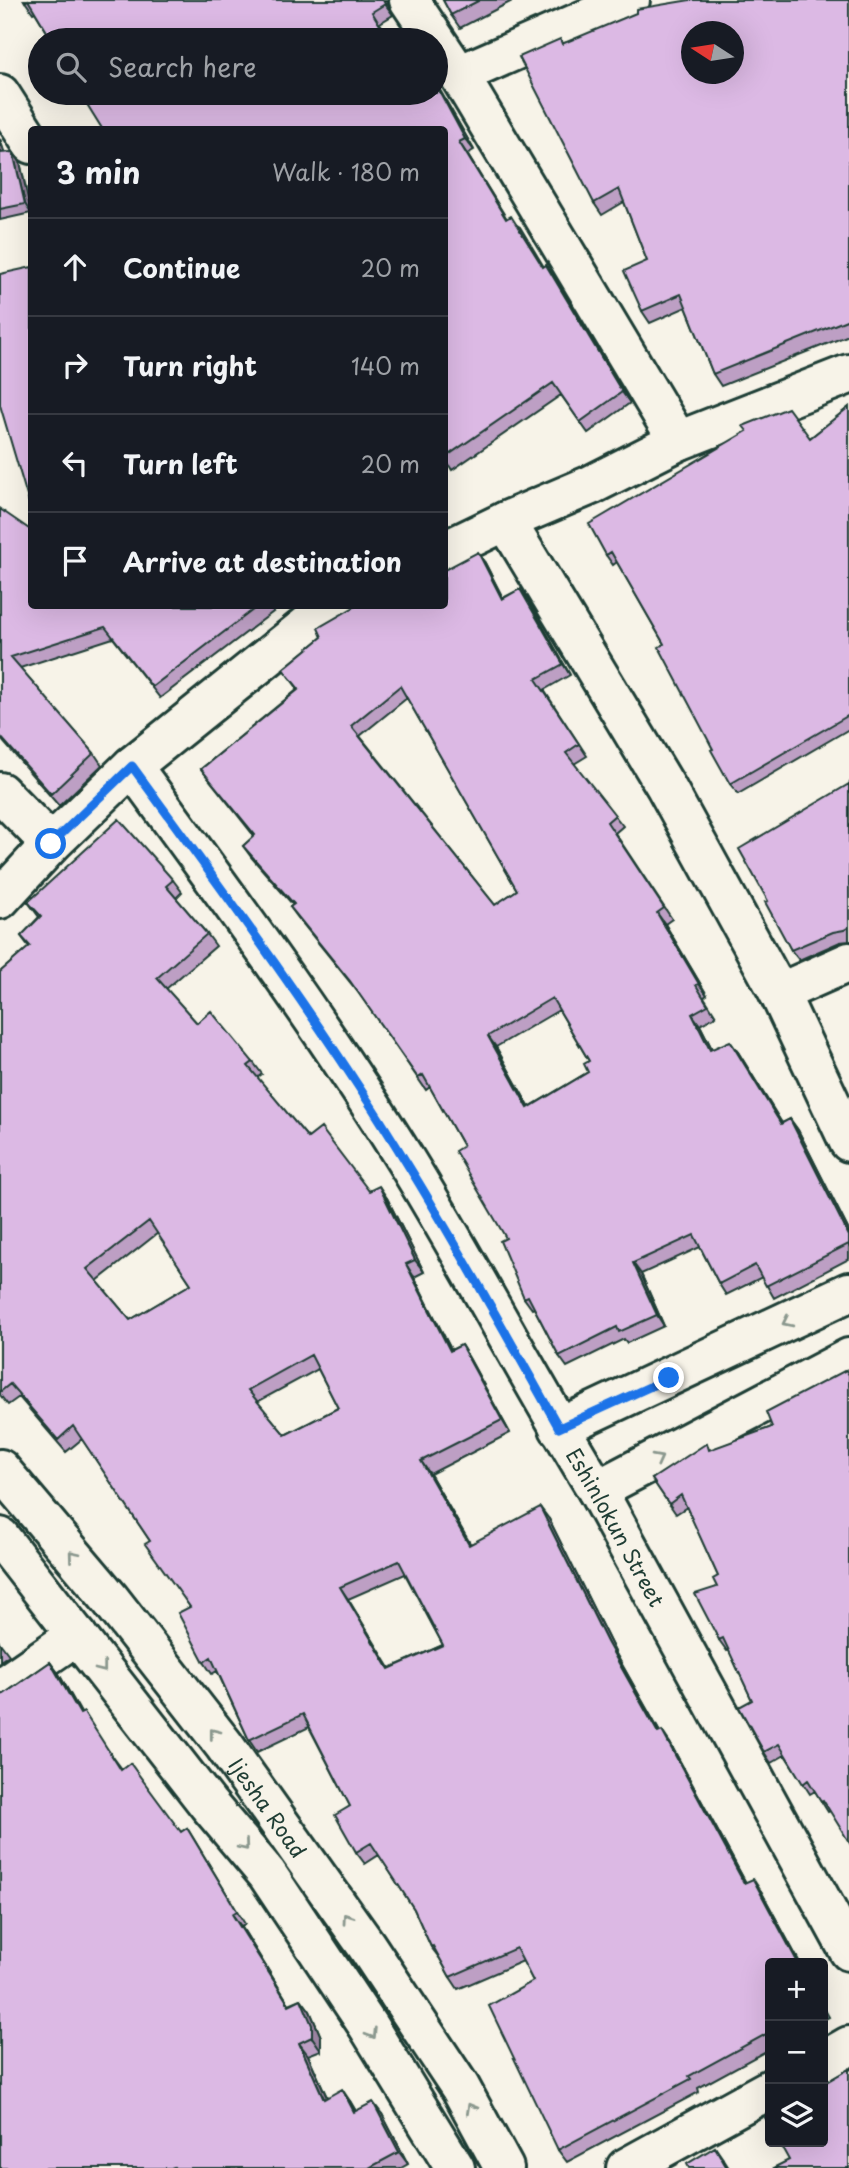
<!DOCTYPE html>
<meta charset="utf-8">
<style>
:root{--surface:#171b24;--page:#20242c;--text:#f1f3f6;--muted:#9ea1a6;--line:#363941}
body{margin:0;font-family:"Playpen Sans",sans-serif;background:var(--page);color:var(--text)}
.controls{position:absolute;right:21px;bottom:21px;display:grid;overflow:hidden;border-radius:7px;box-shadow:0 7px 28px #0002}
.controls button{width:63px;height:63px;display:grid;place-items:center;padding:0;border:0;border-bottom:2px solid var(--line);background:var(--surface);color:var(--text);font:35px sans-serif}
.compass{position:absolute;left:681px;top:21px;width:63px;height:63px;border-radius:50%;background:var(--surface);box-shadow:0 7px 28px #0002;rotate:282deg}
.stop{position:absolute;width:21px;height:21px;margin:-16px;border:5px solid #1a73e8;border-radius:50%;background:#fff}
.stop.end{background:#1a73e8;border-color:#fff;box-shadow:0 2px 7px #0008}
.list{margin:0;padding:0;list-style:none}
h2{display:flex;justify-content:space-between;align-items:center;height:91px;margin:0;padding:0 28px;font-size:30px}
h2 small{font-size:23px;font-weight:400;color:var(--muted)}
.list li{display:grid;grid-template-columns:46px 1fr auto;gap:21px;align-items:center;box-sizing:border-box;height:98px;padding:0 28px;border-top:2px solid var(--line)}
.list b{display:block;font-size:26px;white-space:nowrap}
.list em{font-size:23px;font-style:normal;color:var(--muted)}
.icon{flex:none;width:38px;height:38px;fill:none;stroke:currentColor;stroke-width:2;stroke-linecap:round;stroke-linejoin:round}
.map{position:relative;flex:none;width:849px;height:2168px;overflow:hidden}
.search{position:absolute;background:var(--surface);box-shadow:0 7px 28px #0002;left:28px;top:28px;width:420px;height:77px;display:flex;align-items:center;gap:18px;box-sizing:border-box;padding:0 24px;border-radius:38px;color:var(--muted);font-size:26px}
.panel{position:absolute;background:var(--surface);box-shadow:0 7px 28px #0002;left:28px;top:126px;width:420px;height:483px;border-radius:7px}
.map>svg:first-child{display:block}
</style>
<div class="map">
<svg width="849" height="2168" viewBox="0 0 849 2168">
<rect width="100%" height="100%" fill="#f7f3e8"/>
<filter id="ink" filterUnits="userSpaceOnUse"><feTurbulence type="fractalNoise" baseFrequency=".0143" numOctaves="2"/><feDisplacementMap in="SourceGraphic" scale="14" xChannelSelector="R" yChannelSelector="G"/><feConvolveMatrix kernelMatrix="1 2 1 2 8 2 1 2 1" color-interpolation-filters="sRGB"/></filter>
<g filter="url(#ink)">
<g fill="none" stroke-linecap="round" stroke-linejoin="round">
<defs>
<g id="minor">
<path d="M409,0L459,75L678,441"/>
<path d="M459,75L630,0"/>
<path d="M0,94L32,144"/>
<path d="M506,521L666,787L779,993L849,1142"/>
<path d="M444,551L506,521L591,485L678,441L849,374"/>
<path id="s1" d="M132,766C227,896 322,1025 406,1161C473,1270 531,1382 597,1490L849,1951"/>
<path d="M0,792L51,844"/>
<path d="M0,899L51,844L132,766L325,611L336,606"/>
<path d="M779,993L849,962"/>
<path d="M559,1428L849,1292"/>
<path d="M597,1490L849,1358"/>
<path d="M0,1688L77,1635"/>
<path d="M823,2061L849,2046"/>
<path d="M626,2168L770,2089"/>
</g>
<g id="secondary">
<path id="s2" d="M0,1469L110,1599L224,1745L366,1945L460,2087L504,2168"/>
<path d="M0,1537L208,1804L267,1874L368,2026L455,2168"/>
</g>
</defs>
<use href="#minor" stroke="#1f3d34" stroke-width="44"/>
<use href="#secondary" stroke="#1f3d34" stroke-width="44"/>
<use href="#minor" stroke="#f7f3e8" stroke-width="38"/>
<use href="#secondary" stroke="#f7f3e8" stroke-width="38"/>
</g>
<path fill="#bd9fc4" stroke="#1f3d34" stroke-width="2" fill-rule="evenodd" d="M24,0H386L393,15L380,23L390,40H52L35,12L33,13Z
M443,0H514L460,28L451,15Z
M849,0V335L721,386L713,374L686,307L650,323L642,311L647,261L624,202L602,215L594,203L560,39L563,43Z
M438,87L474,150L467,154L507,219L520,227L544,267L554,277L630,403L588,433L561,395L452,470L445,459Z
M0,139L4,153L13,152L20,162L31,213L0,220Z
M849,407V729L738,794L730,784L713,749L664,644L617,562L613,565L606,555L810,438Z
M0,509L32,606H281L160,698L113,638L20,668L94,753L102,765L59,806L0,738Z
M485,563L503,598L520,589L528,600L570,675L544,690L587,756L574,764L623,826L615,833L672,919L665,924L707,995L704,997L716,1016L700,1025L712,1049L738,1052L782,1123L790,1119L798,1130L849,1231V1259L774,1298L762,1277L726,1295L719,1284L700,1247L641,1274L664,1326L627,1343L624,1339L567,1367L559,1356L534,1308L532,1309L524,1298L506,1238L463,1146L430,1087L426,1090L358,992L298,918L290,907L293,905L251,857L243,846L254,836L201,769L298,689L283,669L322,637L444,606ZM407,698L517,890L495,905L360,736ZM559,1010L589,1061L588,1072L529,1107L496,1047Z
M849,784V941L840,942L799,960L791,950L768,901Z
M173,880L182,892L176,898L207,934L216,946L166,989L197,1023L253,1062L262,1074L257,1078L308,1138L369,1191L387,1198L424,1272L414,1277L451,1350L461,1345L469,1358L510,1433L430,1474L470,1544L549,1519L616,1654L660,1732L670,1743L746,1883L761,1891L800,1963H770V2049L698,2088L699,2092L567,2162L558,2150L533,1981L523,1961L458,1989L450,1977L440,1959L431,1947L414,1909L379,1855L365,1864L356,1852L350,1806L309,1727L257,1752L249,1740L217,1671L212,1674L204,1662L190,1607L150,1541L82,1439L66,1452L19,1397L8,1405L0,1395V972L29,947L21,936L39,917L28,902ZM158,1233L191,1284L130,1320L97,1281ZM318,1369L338,1408L285,1435L257,1402ZM405,1574L443,1645L390,1668L348,1599Z
M846,1370L830,1811L828,1812L815,1791L810,1794L785,1755L771,1763L764,1752L752,1700L729,1650L727,1651L719,1640L717,1587L718,1576L687,1507L676,1514L652,1479L711,1450L772,1427Z
M0,1643L9,1655L0,1661Z
M50,1662L59,1674L81,1714L122,1769L181,1832L187,1828L195,1841L245,1924L241,1926L289,2004L301,1999L310,2011L321,2037V2050L308,2055L327,2097L350,2101L356,2111L382,2114L408,2164L401,2168H0L4,1694Z
M823,2006L829,2017L823,2020Z"/>
<path fill="#9a82a0" stroke="#1f3d34" stroke-width="2" d="M383,0H386L393,15L385,4Z
M436,83L438,87L474,150L465,139L436,85Z
M0,139L8,163L0,150Z
M459,142L467,154L514,231L506,219Z
M13,152L20,162L31,213L25,204Z
M546,265L554,277L630,403L622,392Z
M478,552L485,563L509,610L502,599Z
M520,589L528,600L570,675L563,664Z
M657,913L665,924L707,995L699,984Z
M692,1014L700,1025L718,1061L710,1050Z
M488,1036L496,1047L536,1119L528,1108Z
M730,1041L738,1052L789,1135L781,1124Z
M790,1119L798,1130L849,1231V1236Z
M379,1186L387,1198L424,1272L415,1260Z
M633,1263L641,1274L664,1326L657,1315Z
M406,1264L414,1277L458,1363L450,1351Z
M461,1345L469,1358L510,1433L502,1420Z
M421,1461L430,1474L478,1557L469,1545Z
M540,1507L549,1519L616,1654L667,1745L658,1733L607,1642Z
M340,1587L348,1599L397,1681L389,1669Z
M50,1662L59,1674L89,1727L80,1714Z
M662,1731L670,1743L753,1896L744,1883Z
M753,1879L761,1891L800,1963H798Z
M232,1914L241,1926L297,2017L289,2005Z
M301,1999L310,2011L321,2037V2050L312,2037Z
M299,2043L308,2055L333,2111L324,2099Z
M342,2089L350,2101L363,2124L354,2112Z
M373,2102L382,2114L408,2164L399,2152Z
M715,2147L724,2160L729,2168H727Z"/>
<path fill="#dcb9e4" stroke="#1f3d34" stroke-width="2" fill-rule="evenodd" d="M24,0H383L385,4L372,12L389,40H52L28,0L25,2Z
M443,0H480L451,15Z
M690,0H849V319L713,374L681,294L642,311L624,271L647,261L619,189L594,203L519,57L560,39L562,44L636,13V9ZM691,32H733V74H691Z
M436,85L465,139L459,142L506,219L511,216L543,267L546,265L622,392L580,422L553,383L444,458V130H103L80,93H436Z
M0,150L1,153L13,152L25,204L0,209Z
M32,267V513L0,405V274Z
M849,407V715L730,784L711,750L713,749L659,647L664,644L611,552L606,555L589,524L747,431L743,426L788,408L810,438Z
M0,509L32,531V606H258L152,687L105,627L11,657L94,753L51,794L0,736Z
M478,552L502,599L520,589L563,664L536,679L579,744L566,753L615,815L607,822L664,908L657,913L699,984L696,985L708,1005L692,1014L710,1050L730,1041L781,1124L790,1119L849,1236V1244L766,1286L755,1265L719,1284L694,1235L633,1263L657,1315L619,1332L617,1327L559,1356L528,1296L524,1298L500,1241L506,1238L455,1151L463,1146L423,1075L418,1078L350,981L290,907L294,904L243,846L255,835L201,769L299,689L283,669L322,637L318,628L356,606H444V570ZM400,686L517,890L495,905L351,726ZM552,998L589,1061L584,1064L588,1072L528,1108L488,1036Z
M849,784V927L844,930L833,932L791,950L765,902L768,901L739,849Z
M119,819L173,880L166,886L207,934L157,978L197,1023L211,1011L253,1062L248,1066L308,1138L321,1128L369,1191L379,1186L415,1260L406,1264L450,1351L461,1345L502,1420L421,1461L469,1545L540,1507L607,1642L658,1733L662,1731L744,1883L753,1879L798,1963H770V2032L689,2076L691,2079L558,2150L489,2006L533,1981L516,1948L450,1977L433,1946L431,1947L414,1909L371,1843L356,1852L335,1815L350,1806L303,1714L249,1740L211,1657L204,1662L178,1613L190,1607L145,1544L150,1541L73,1426L58,1440L10,1384L0,1392V972L30,946L21,936L41,916L28,902ZM149,1221L191,1284L130,1320L87,1269ZM311,1355L338,1408L285,1435L248,1390ZM399,1561L443,1645L389,1669L340,1587Z
M846,1370L849,1375V1842L823,1800L821,1801L808,1780L803,1784L779,1744L764,1752L739,1707L752,1700L723,1638L719,1640L695,1594L717,1587L713,1579L718,1576L681,1495L669,1504L652,1479L707,1443L709,1450L772,1427L766,1412Z
M50,1662L80,1714L84,1712L121,1770L130,1763L181,1832L187,1828L237,1911L232,1914L289,2005L301,1999L312,2025V2037L299,2043L324,2099L342,2089L354,2112L373,2102L399,2152L369,2168H175L174,2167L171,2168H0V1695L4,1694Z
M849,2069V2168H773L789,2160L779,2142H823V2084Z
M770,2112V2126L764,2116Z
M715,2147L727,2168H689L687,2164Z"/>
<defs><path id="oneway-chevron" d="M-2-3.5L2.5 0L-2 3.5" fill="none" stroke-width="1.6" stroke-linecap="round" stroke-linejoin="round" transform="scale(1.75)"/></defs>
<g stroke="#8b988e">
<use href="#oneway-chevron" transform="translate(787 1322) rotate(154)"/>
<use href="#oneway-chevron" transform="translate(658 1459) rotate(-28)"/>
<use href="#oneway-chevron" transform="translate(73 1555) rotate(-130)"/>
<use href="#oneway-chevron" transform="translate(102 1668) rotate(52)"/>
<use href="#oneway-chevron" transform="translate(214 1733) rotate(-128)"/>
<use href="#oneway-chevron" transform="translate(244 1846) rotate(50)"/>
<use href="#oneway-chevron" transform="translate(347 1918) rotate(-125)"/>
<use href="#oneway-chevron" transform="translate(372 2034) rotate(58)"/>
<use href="#oneway-chevron" transform="translate(471 2108) rotate(-119)"/>
</g>
</g>
<g fill="none" stroke-linecap="round" stroke-linejoin="round" filter="url(#ink)">
<path stroke="#1a73e8" stroke-width="9" d="M51,844L132,766C227,896 323,1025 406,1162C460,1249 509,1339 559,1428L669,1378"/>
</g>
<g text-anchor="middle" dominant-baseline="central" stroke-width="5" stroke-linejoin="round" paint-order="stroke">
<g font-size="21" fill="#1f3d34" stroke="#f7f3e8">
<text stroke="none"><textPath href="#s1" startOffset="903">Eshinlokun Street</textPath></text>
<text stroke="none"><textPath href="#s2" startOffset="432">Ijesha Road</textPath></text>
</g>
</g>
</svg>
<div class="controls">
<button>+</button>
<button>−</button>
<button><svg class="icon" aria-label="layers" viewBox="0 0 24 24"><path d="M12 4l9 5-9 5-9-5zM3 14l9 5 9-5"/></svg></button>
</div>
<svg class="compass" viewBox="-18 -18 36 36"><path d="M0-13l5 13h-10z" fill="#e53935"/><path d="M0 13l5-13h-10z" fill="#9ea1a6"/></svg>
<div class="stop" style="left:51px;top:844px"></div>
<div class="stop end" style="left:669px;top:1378px"></div>
<div class="search"><svg class="icon" aria-label="search" viewBox="0 0 24 24"><circle cx="10" cy="10" r="6"/><path d="M15 15l6 6"/></svg>Search here</div>
<section class="panel">
<h2>3 min<small>Walk · 180 m</small></h2>
<ul class="list">
<li><svg class="icon" aria-label="ahead" viewBox="0 0 24 24"><path d="M12 20V5M6 11l6-6 6 6"/></svg><div><b>Continue</b></div><em>20 m</em></li>
<li><svg class="icon" aria-label="right" viewBox="0 0 24 24"><path d="M7 20v-9h11M14 6l5 5-5 5"/></svg><div><b>Turn right</b></div><em>140 m</em></li>
<li><svg class="icon" aria-label="left" viewBox="0 0 24 24"><path d="M17 20v-9H6M10 6l-5 5 5 5"/></svg><div><b>Turn left</b></div><em>20 m</em></li>
<li><svg class="icon" aria-label="arrive" viewBox="0 0 24 24"><path d="M6 21V4h12l-3 4 3 4H6"/></svg><div><b>Arrive at destination</b></div></li>
</ul>
</section>
</div>
